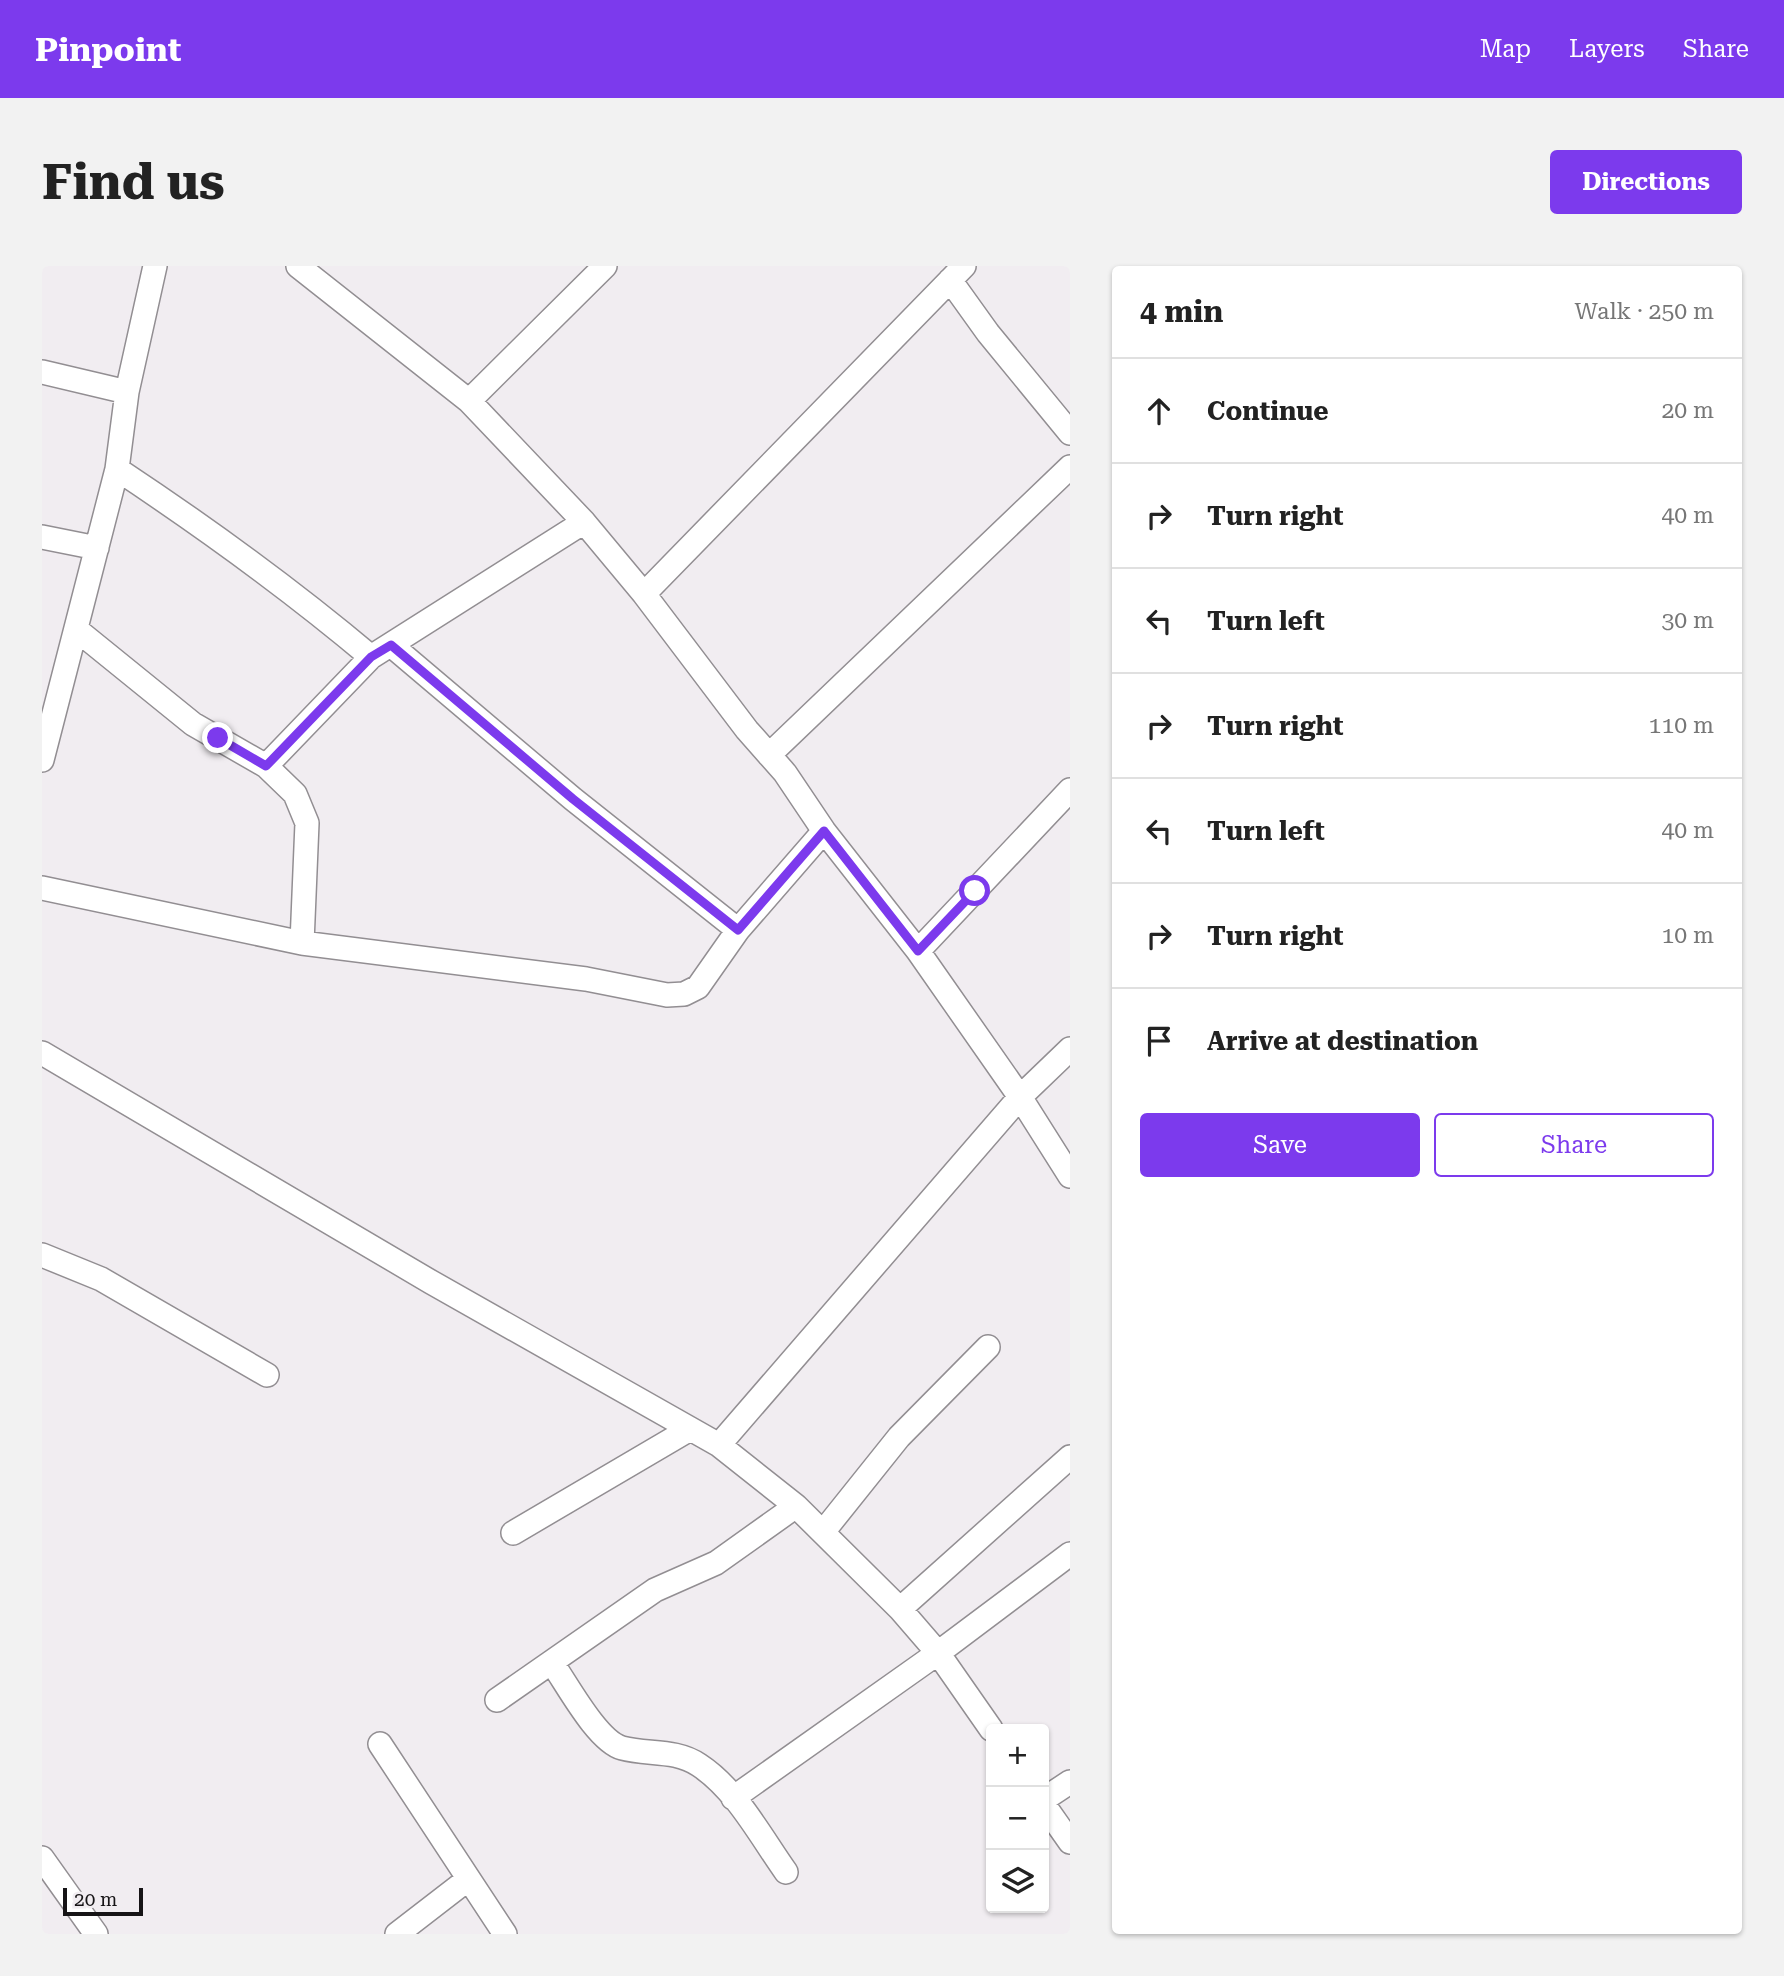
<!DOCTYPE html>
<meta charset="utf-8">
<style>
:root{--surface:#fff;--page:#f2f2f2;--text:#222;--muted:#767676;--line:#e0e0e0;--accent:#7c3aed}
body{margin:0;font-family:"Roboto Serif",serif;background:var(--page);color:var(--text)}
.controls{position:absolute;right:21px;bottom:21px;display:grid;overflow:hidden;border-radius:7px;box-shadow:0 2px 5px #0004}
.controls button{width:63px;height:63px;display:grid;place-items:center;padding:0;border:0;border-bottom:2px solid var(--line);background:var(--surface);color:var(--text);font:35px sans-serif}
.scale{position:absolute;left:21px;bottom:18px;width:80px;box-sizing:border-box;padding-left:7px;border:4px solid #161416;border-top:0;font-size:19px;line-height:24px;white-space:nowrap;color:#161416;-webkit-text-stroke:5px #f1edf1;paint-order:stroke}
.stop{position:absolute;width:21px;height:21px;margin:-16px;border:5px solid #7c3aed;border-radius:50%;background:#fff}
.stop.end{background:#7c3aed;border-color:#fff;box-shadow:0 2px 7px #0008}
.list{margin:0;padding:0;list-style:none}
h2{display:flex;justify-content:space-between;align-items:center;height:91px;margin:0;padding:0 28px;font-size:30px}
h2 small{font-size:23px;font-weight:400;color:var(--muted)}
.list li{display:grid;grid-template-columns:46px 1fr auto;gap:21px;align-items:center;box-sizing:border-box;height:105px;padding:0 28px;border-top:2px solid var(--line)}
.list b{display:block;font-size:26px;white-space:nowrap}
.list em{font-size:23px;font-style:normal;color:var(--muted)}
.actions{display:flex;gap:14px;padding:21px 28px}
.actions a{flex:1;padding:16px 0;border:2px solid var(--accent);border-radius:7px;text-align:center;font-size:24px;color:var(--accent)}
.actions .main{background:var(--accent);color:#fff}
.icon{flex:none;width:38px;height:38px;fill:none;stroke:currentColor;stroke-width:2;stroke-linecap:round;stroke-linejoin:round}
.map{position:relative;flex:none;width:1028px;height:1668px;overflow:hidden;border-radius:7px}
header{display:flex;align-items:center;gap:42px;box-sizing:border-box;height:98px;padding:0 35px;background:var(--accent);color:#fff}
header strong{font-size:33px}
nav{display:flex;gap:38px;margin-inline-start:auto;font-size:24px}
.intro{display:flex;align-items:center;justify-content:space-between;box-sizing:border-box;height:168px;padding:0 42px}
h1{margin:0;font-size:49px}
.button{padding:18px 32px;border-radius:7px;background:var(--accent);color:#fff;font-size:24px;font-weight:700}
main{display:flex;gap:42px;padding:0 42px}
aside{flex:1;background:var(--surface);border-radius:7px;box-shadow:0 2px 5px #0004}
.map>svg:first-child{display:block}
</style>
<header>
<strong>Pinpoint</strong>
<nav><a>Map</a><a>Layers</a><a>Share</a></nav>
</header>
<div class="intro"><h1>Find us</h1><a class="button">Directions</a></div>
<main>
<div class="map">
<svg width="1028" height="1668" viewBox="0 0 1028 1668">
<rect width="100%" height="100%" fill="#f1edf1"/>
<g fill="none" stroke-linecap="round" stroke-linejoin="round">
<defs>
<path id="minor" d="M256,0L427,135L542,256L602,328L705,464L743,507L782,565L876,685L978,831L1028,910
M908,14L946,67L1028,167
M0,106L85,126
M427,135L563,0
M75,203C164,262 247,322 329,391
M0,271L55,282
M602,328L922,0
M35,364L151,458L224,500L253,528L265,557L260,677
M349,379L531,533L696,664
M727,489L1028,201
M0,494L75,203L85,126L113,0
M224,500L329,391L542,256
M0,622L260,677L544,713L625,729L642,728L656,721L696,664L782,565
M876,685L1028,524
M0,787L389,1016L677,1179L754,1240L858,1343L896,1387L949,1463
M0,989L59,1013L225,1109
M677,1179L978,831L1028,783
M781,1266L857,1171L946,1081
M471,1267L648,1163
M858,1343L1028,1191
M510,1397C525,1418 555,1475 580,1482C606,1489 633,1483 657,1499C694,1523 719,1571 744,1606
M455,1434L613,1324L674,1297L754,1240
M338,1478L463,1668
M691,1532L896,1387L1028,1288
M1002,1533L1028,1516
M1002,1539L1028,1576
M0,1592L54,1668
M355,1668L425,1614"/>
</defs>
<use href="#minor" stroke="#928e92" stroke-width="26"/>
<use href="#minor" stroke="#fff" stroke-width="23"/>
</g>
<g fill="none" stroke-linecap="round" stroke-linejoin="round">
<path stroke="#7c3aed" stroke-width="9" d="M176,472L224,500L329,391L349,379L531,533L696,664L782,565L876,685L933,625"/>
</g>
</svg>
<div class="controls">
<button>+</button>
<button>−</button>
<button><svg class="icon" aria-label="layers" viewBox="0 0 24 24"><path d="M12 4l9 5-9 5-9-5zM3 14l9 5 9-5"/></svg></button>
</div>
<div class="scale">20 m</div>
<div class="stop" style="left:933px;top:625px"></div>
<div class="stop end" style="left:176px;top:472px"></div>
</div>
<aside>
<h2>4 min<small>Walk · 250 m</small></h2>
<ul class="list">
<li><svg class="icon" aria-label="ahead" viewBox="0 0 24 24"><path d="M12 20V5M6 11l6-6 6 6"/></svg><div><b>Continue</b></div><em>20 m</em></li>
<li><svg class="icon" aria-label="right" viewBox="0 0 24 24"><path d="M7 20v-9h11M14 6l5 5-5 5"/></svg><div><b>Turn right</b></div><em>40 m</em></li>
<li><svg class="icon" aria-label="left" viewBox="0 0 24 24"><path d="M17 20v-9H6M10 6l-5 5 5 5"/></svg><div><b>Turn left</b></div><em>30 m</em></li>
<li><svg class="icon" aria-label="right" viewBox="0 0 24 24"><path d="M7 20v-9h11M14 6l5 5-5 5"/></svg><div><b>Turn right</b></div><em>110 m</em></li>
<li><svg class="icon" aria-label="left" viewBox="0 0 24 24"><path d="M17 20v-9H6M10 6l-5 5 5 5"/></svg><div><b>Turn left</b></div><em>40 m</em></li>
<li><svg class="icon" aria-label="right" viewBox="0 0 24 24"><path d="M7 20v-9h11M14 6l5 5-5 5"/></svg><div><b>Turn right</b></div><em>10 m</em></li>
<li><svg class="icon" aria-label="arrive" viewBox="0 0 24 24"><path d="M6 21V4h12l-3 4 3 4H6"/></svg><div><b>Arrive at destination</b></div></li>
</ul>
<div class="actions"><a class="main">Save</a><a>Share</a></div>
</aside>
</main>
